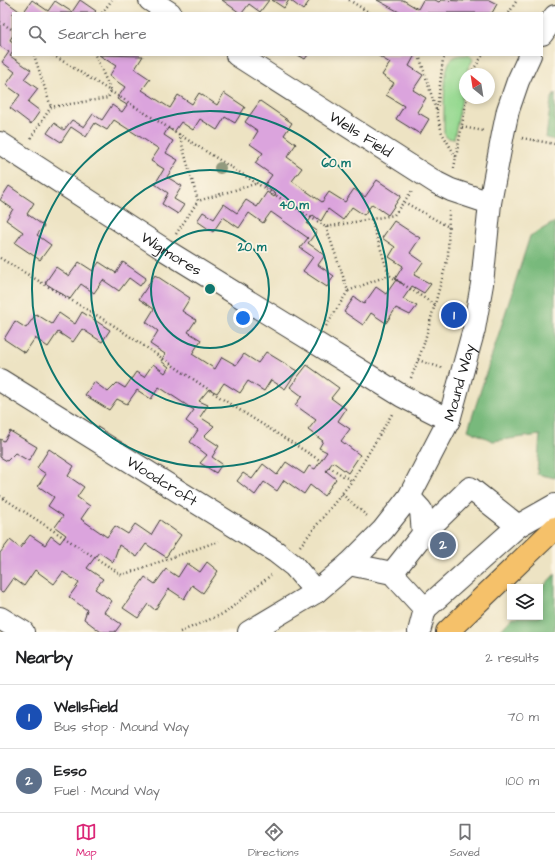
<!DOCTYPE html>
<meta charset="utf-8">
<style>
:root{--surface:#fff;--page:#f6f6f6;--text:#202124;--muted:#757577;--line:#e0e0e0;--accent:#db2777}
body{margin:0;font-family:"Architects Daughter",sans-serif;background:var(--page);color:var(--text)}
.controls{position:absolute;right:12px;bottom:12px;display:grid;overflow:hidden;border-radius:0px;box-shadow:0 2px 6px #0003}
.controls button{width:36px;height:36px;display:grid;place-items:center;padding:0;border:0;border-bottom:1px solid var(--line);background:var(--surface);color:var(--text);font:20px sans-serif}
.compass{position:absolute;left:459px;top:68px;width:36px;height:36px;border-radius:50%;background:var(--surface);box-shadow:0 2px 6px #0003;rotate:330deg}
.you{position:absolute;left:243px;top:318px;width:14px;height:14px;margin:-10px;border:3px solid #fff;border-radius:50%;background:#1a73e8;box-shadow:0 0 0 6px #1a73e833}
.badge{display:grid;place-items:center;width:26px;height:26px;border-radius:50%;background:var(--accent);color:#fff;font-size:13px;font-weight:700}
.pin{position:absolute;translate:-50% -50%;border:2px solid #fff;box-shadow:0 1px 4px #0006}
.list{margin:0;padding:0;list-style:none}
h2{display:flex;justify-content:space-between;align-items:center;height:52px;margin:0;padding:0 16px;font-size:17px}
h2 small{font-size:13px;font-weight:400;color:var(--muted)}
.list li{display:grid;grid-template-columns:26px 1fr auto;gap:12px;align-items:center;box-sizing:border-box;height:64px;padding:0 16px;border-top:1px solid var(--line)}
.list b{display:block;font-size:15px;white-space:nowrap}
.list p{margin:0;font-size:13px;white-space:nowrap;color:var(--muted)}
.list em{font-size:13px;font-style:normal;color:var(--muted)}
.icon{flex:none;width:22px;height:22px;fill:none;stroke:currentColor;stroke-width:2;stroke-linecap:round;stroke-linejoin:round}
.map{position:relative;flex:none;width:555px;height:632px;overflow:hidden}
.search{position:absolute;background:var(--surface);box-shadow:0 2px 6px #0003;left:12px;right:12px;top:12px;height:44px;display:flex;align-items:center;gap:10px;box-sizing:border-box;padding:0 14px;border-radius:0px;color:var(--muted);font-size:15px}
.sheet{height:180px;background:var(--surface)}
nav{display:flex;justify-content:space-around;align-items:center;box-sizing:border-box;height:56px;border-top:1px solid var(--line);background:var(--surface);font-size:11px;color:var(--muted)}
nav a{display:grid;justify-items:center;gap:2px}
nav .on{color:var(--accent)}
.map>svg:first-child{display:block}
</style>
<div class="map">
<svg width="555" height="632" viewBox="0 0 555 632">
<rect width="100%" height="100%" fill="#fcf5e5"/>
<filter id="ink" filterUnits="userSpaceOnUse"><feTurbulence type="fractalNoise" baseFrequency=".025" numOctaves="2"/><feDisplacementMap in="SourceGraphic" scale="8" xChannelSelector="R" yChannelSelector="G"/><feConvolveMatrix kernelMatrix="1 2 1 2 8 2 1 2 1" color-interpolation-filters="sRGB"/></filter>
<filter id="wash" filterUnits="userSpaceOnUse"><feTurbulence type="fractalNoise" baseFrequency=".012" numOctaves="4" result="noise"/><feDisplacementMap in="SourceGraphic" scale="16" xChannelSelector="R" yChannelSelector="G"/><feGaussianBlur stdDeviation="0.9" result="paint"/><feColorMatrix in="noise" values="0 0 0 0 0 0 0 0 0 0 0 0 0 0 0 0 0 1.4 0 .05"/><feComposite in="paint" operator="in"/></filter>
<g filter="url(#wash)">
<rect width="100%" height="100%" fill="#ede3c3"/>
<path fill="#96d991" stroke="#597a56" d="M461,55H470L473,60L468,68L467,74H465V83L454,139L447,138L444,133C444,119 443,70 450,61C453,57 457,56 461,55Z"/>
<path fill="#78b97b" stroke="#4a6a4c" d="M555,93V140L546,138L551,100Z
M555,222V478L537,474L540,435L493,441L468,430L530,236Z
M555,574V630L553,632H499L513,617H540V590Z"/>
<g id="blocks">
<path fill="#dba4dd" d="M0,0H4L22,13H13V35L10,40L13,42V52L10,56L31,70L24,79L38,89L28,102L40,111L31,124L10,108L20,95L6,85L15,72L2,62L9,52L0,46Z
M32,0L48,11L55,1L72,12L80,0L96,11L94,13H23Z
M222,0H269L260,12L249,4L242,13H240Z
M272,0H289L284,8Z
M290,0H310L303,10Z
M377,0H403L418,9L423,0H435L439,2L441,0L464,1V0H489L497,4L492,13H401Z
M99,55L143,56L135,69L150,79L142,90L170,108L178,95L192,104L199,93L217,105L224,93L245,107L235,123L225,117L217,130L200,119L193,130L181,122L174,132L168,128L164,135L173,141L166,153L178,160L167,177L182,186L174,199L184,205L178,214L162,204L168,193L155,184L164,169L151,161L159,149L114,120L107,130L95,123L86,137L71,127L61,142L47,133L54,123L64,130L72,120L84,127L93,114L102,120L112,105L122,112L127,105L117,99L125,87L109,76L116,66Z
M298,55H308L305,59Z
M377,55H415L409,66L423,75L413,90L426,98L417,112L429,119L420,134L396,119L404,106L386,95L394,83L382,75L390,63Z
M260,101L292,123L284,135L296,144L287,157L302,168L292,181L322,202L329,192L345,202L354,189L365,197L377,180L401,196L388,215L372,204L364,215L352,207L343,220L328,209L321,221L313,215L307,224L317,231L308,243L325,255L318,265L334,276L327,287L303,271L313,257L300,248L308,238L271,212L263,223L249,213L239,228L223,217L213,232L197,221L203,212L214,219L224,204L237,213L246,200L257,207L267,192L274,197L276,194L264,186L272,175L255,163L263,153L250,144L258,131L245,122Z
M9,186L34,203L27,214L44,226L37,235L51,245L40,260L15,243L23,232L6,220L13,209L0,200Z
M394,221L420,238L410,253L423,262L414,275L431,284L424,293L412,286L403,299L417,306L410,315L396,308L386,323L371,313L363,325L344,312L354,297L364,304L376,287L386,294L396,280L403,284L395,279L403,266L389,257L395,247L382,238Z
M79,262L93,271L99,262L116,273L123,262L146,278L140,286L129,278L119,291L103,280L94,293L81,284L70,299L45,283L56,267L69,276Z
M155,275L190,298L182,311L196,320L188,332L201,340L192,354L215,369L222,357L236,365L244,354L258,363L266,352L297,371L285,389L271,380L264,391L248,381L240,393L224,383L217,393L209,389L199,401L208,405L200,417L214,426L204,436L219,446L212,457L222,464L216,473L200,463L207,455L190,442L198,430L186,421L194,410L159,387L151,399L137,390L127,404L117,399L109,410L85,395L94,382L108,392L117,383L125,388L136,372L144,377L153,364L165,373L169,367L161,361L165,354L150,344L158,331L146,322L154,309L139,299Z
M82,312L110,330L102,342L82,329L73,342L58,332L48,347L35,338L25,353L4,339L15,321L26,328L36,314L52,324L59,313L75,324Z
M307,365L339,388L331,398L346,409L338,421L350,429L341,441L360,455L348,473L333,462L326,471L336,479L324,496L310,485L304,494L284,480L277,491L264,482L255,495L237,481L243,473L252,479L263,464L277,475L286,462L304,474L309,466L315,469L327,452L319,448L323,441L308,430L316,420L295,405L302,396L290,387Z
M10,431L37,447L29,461L15,453L7,461L0,457V439L4,441Z
M49,449L74,466L68,476L84,487L77,497L90,506L81,519L107,537L115,526L128,534L135,524L151,535L160,520L181,535L166,557L146,544L137,557L119,545L113,562L99,552L87,568L103,579L95,589L112,601L104,612L121,624L115,632H101L84,619L87,610L69,597L79,583L63,572L54,584L35,570L24,586L13,578L3,592L0,591V553L10,540L20,548L30,535L45,545L51,536L60,543L66,535L55,527L63,516L48,506L54,497L38,486L46,474L37,468Z
M207,562L218,571L203,593L192,585L184,599L169,589L155,610L148,604L138,618L123,608L145,577L155,584L166,569L178,577L187,563L200,572Z"/>
</g>
</g>
<g filter="url(#ink)">
<use href="#blocks" fill-opacity="0" stroke="#3b3a35" stroke-width="1"/>
<g fill="none" stroke-linecap="round" stroke-linejoin="round">
<defs>
<g id="minor">
<path d="M150,0L170,13"/>
<path d="M542,34L555,16"/>
<path id="s1" d="M237,55L437,183L451,190L490,203"/>
<path id="s2" d="M0,143L165,250L402,396L449,420"/>
<path id="s3" d="M0,380L276,552L294,566L316,592"/>
<path d="M423,534L470,488L518,526"/>
<path d="M349,564L392,573L425,609L419,632"/>
<path d="M392,573L423,534L421,510L409,497"/>
<path d="M425,609L518,526L555,505"/>
<path d="M0,618L23,632"/>
<path id="s4" d="M249,632L316,592L349,564L383,530L409,497L449,420L474,329L482,284L490,203L503,134L508,110L518,81L530,55"/>
</g>
<path id="major" d="M447,632L555,528"/>
</defs>
<use href="#minor" stroke="#3b3a35" stroke-width="24"/>
<use href="#major" stroke="#3b3a35" stroke-width="24"/>
<path stroke="#3b3a35" stroke-width="2.5" stroke-dasharray="1 3" stroke-linecap="butt" d="M349,0L370,13
M102,13L112,0
M509,13L517,0
M0,22L13,30
M34,55L51,107
M53,55L326,227L394,215L412,191
M419,55L437,113L442,133L456,157
M472,74L473,70L483,55
M437,110L443,59L447,55
M462,127L484,131
M179,134L198,201L258,183
M31,138L51,107L108,98L111,91L95,55
M522,138L555,144
M454,168L467,98
M404,202L449,227
M371,219L389,275L435,305
M326,227L348,291L389,275
M176,234L198,201
M0,258L113,325L230,404L321,461
M326,326L348,291
M418,360L442,368
M411,378L423,347L448,257L449,211
M329,467L352,481
M342,494L367,516
M0,496L122,575L219,541
M300,546L352,481L392,414
M180,632L225,613L271,575"/>
<use href="#minor" stroke="#fff" stroke-width="22"/>
<use href="#major" stroke="#f5c16b" stroke-width="22"/>
</g>
<circle fill="#929a7e" cx="220" cy="168" r="6"/>
</g>
<g fill="none" stroke="#0f766e" stroke-width="2">
<circle cx="210" cy="289" r="59"/>
<circle cx="210" cy="289" r="119"/>
<circle cx="210" cy="289" r="178"/>
</g>
<g text-anchor="middle" dominant-baseline="central" stroke-width="3.5" stroke-linejoin="round" paint-order="stroke">
<g font-size="15" fill="#1c1c1c" stroke="#fcf5e5">
<text stroke="none"><textPath href="#s1" startOffset="147">Wells Field</textPath></text>
<text stroke="none"><textPath href="#s2" startOffset="204">Wigmores</textPath></text>
<text stroke="none"><textPath href="#s4" startOffset="337">Mound Way</textPath></text>
<text stroke="none"><textPath href="#s3" startOffset="191">Woodcroft</textPath></text>
</g>
</g>
<circle cx="210" cy="289" r="6" fill="#0f766e" stroke="#fcf5e5" stroke-width="2"/>
<g font-size="12" text-anchor="middle" font-weight="bold" fill="#0f766e" stroke="#fcf5e5" stroke-width="3.5" stroke-linejoin="round" paint-order="stroke">
<text x="336" y="167">60 m</text>
<text x="294" y="209">40 m</text>
<text x="252" y="251">20 m</text>
</g>
</svg>
<div class="controls">
<button><svg class="icon" aria-label="layers" viewBox="0 0 24 24"><path d="M12 4l9 5-9 5-9-5zM3 14l9 5 9-5"/></svg></button>
</div>
<svg class="compass" viewBox="-18 -18 36 36"><path d="M0-13l5 13h-10z" fill="#e53935"/><path d="M0 13l5-13h-10z" fill="#757577"/></svg>
<div class="you"></div>
<div class="pin badge" style="left:454px;top:315px;background:#1a4fb4">1</div>
<div class="pin badge" style="left:443px;top:545px;background:#5c6f8a">2</div>
<div class="search"><svg class="icon" aria-label="search" viewBox="0 0 24 24"><circle cx="10" cy="10" r="6"/><path d="M15 15l6 6"/></svg>Search here</div>
</div>
<section class="sheet">
<h2>Nearby<small>2 results</small></h2>
<ul class="list">
<li><span class="badge" style="background:#1a4fb4">1</span><div><b>Wellsfield</b><p>Bus stop · Mound Way</p></div><em>70 m</em></li>
<li><span class="badge" style="background:#5c6f8a">2</span><div><b>Esso</b><p>Fuel · Mound Way</p></div><em>100 m</em></li>
</ul>
</section>
<nav>
<a class="on"><svg class="icon" aria-label="map" viewBox="0 0 24 24"><path d="M3 6l6-2 6 2 6-2v14l-6 2-6-2-6 2zM9 4v14M15 6v14"/></svg>Map</a>
<a><svg class="icon" aria-label="directions" viewBox="0 0 24 24"><path d="M12 3l9 9-9 9-9-9zM9 14v-3h6M13 9l2 2-2 2"/></svg>Directions</a>
<a><svg class="icon" aria-label="saved" viewBox="0 0 24 24"><path d="M7 4h10v16l-5-4-5 4z"/></svg>Saved</a>
</nav>
